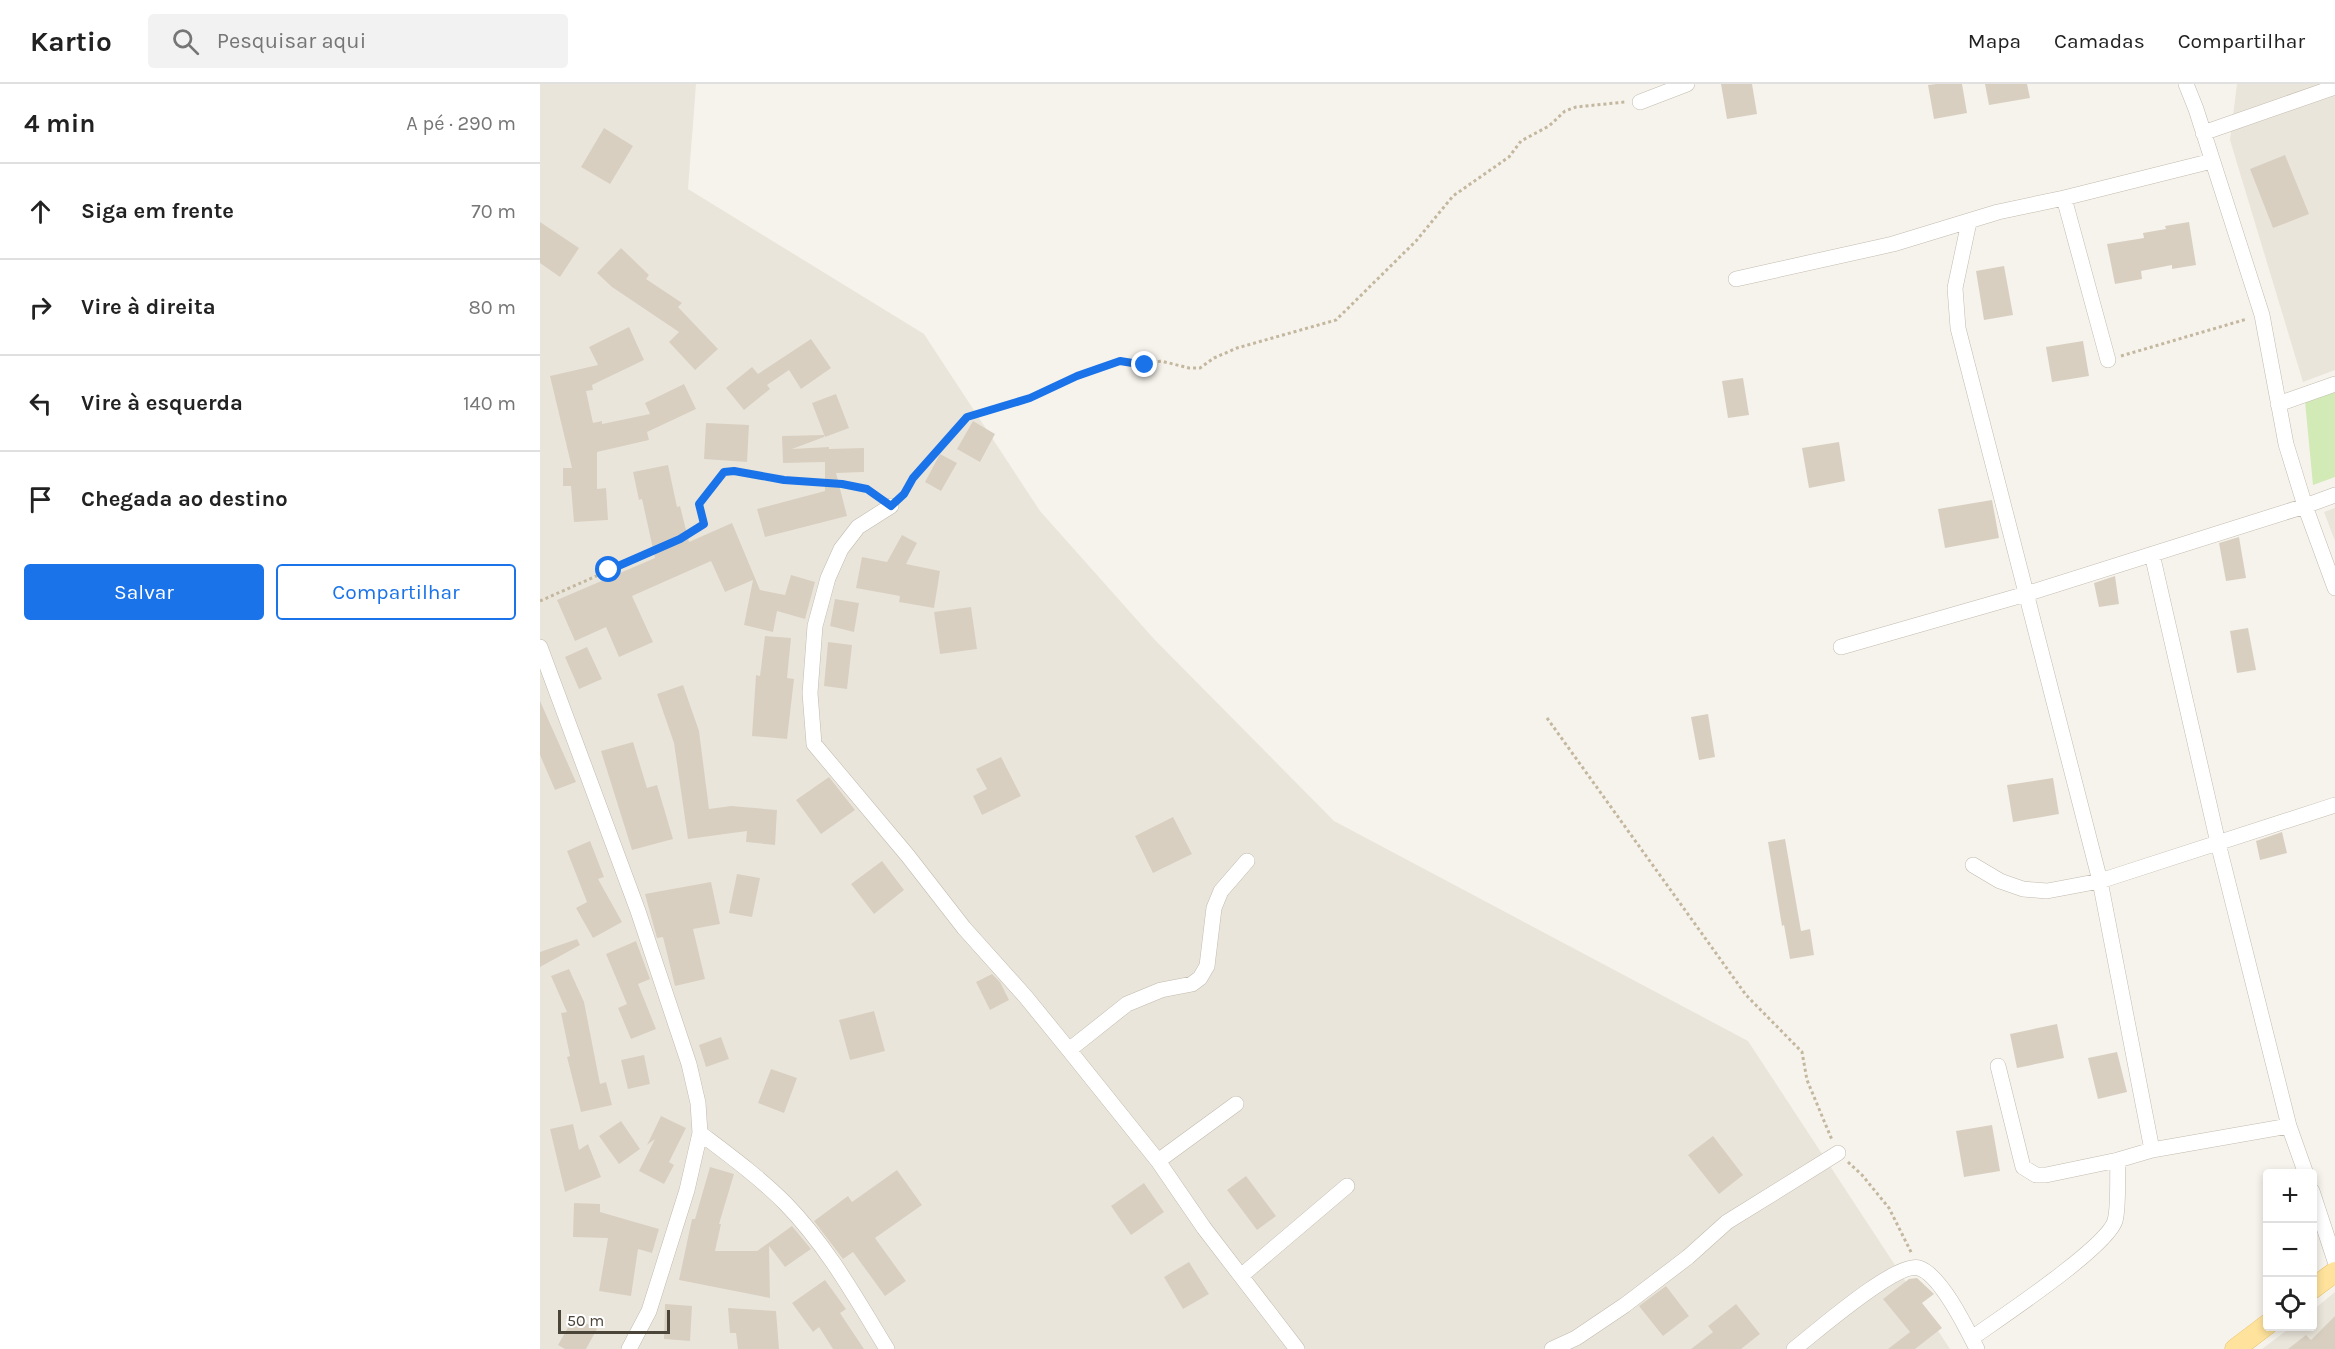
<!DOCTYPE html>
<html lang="pt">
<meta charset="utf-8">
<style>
:root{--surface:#fff;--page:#f2f2f2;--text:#222;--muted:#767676;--line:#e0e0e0;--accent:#1a73e8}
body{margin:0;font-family:Karla,sans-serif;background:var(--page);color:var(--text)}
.controls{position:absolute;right:18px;bottom:18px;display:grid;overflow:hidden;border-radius:6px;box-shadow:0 3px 9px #0003}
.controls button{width:54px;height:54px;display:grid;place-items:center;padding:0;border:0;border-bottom:2px solid var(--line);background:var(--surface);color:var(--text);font:30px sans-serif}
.scale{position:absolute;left:18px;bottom:15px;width:112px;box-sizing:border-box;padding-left:6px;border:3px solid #4b4439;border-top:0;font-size:16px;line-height:21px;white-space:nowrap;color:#4b4439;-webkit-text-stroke:4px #fff;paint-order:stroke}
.stop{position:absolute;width:18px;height:18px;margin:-14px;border:4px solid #1a73e8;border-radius:50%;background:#fff}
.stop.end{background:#1a73e8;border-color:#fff;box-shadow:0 2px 6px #0008}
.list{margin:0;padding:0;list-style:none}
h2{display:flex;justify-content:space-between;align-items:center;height:78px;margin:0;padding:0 24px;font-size:26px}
h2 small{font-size:20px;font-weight:400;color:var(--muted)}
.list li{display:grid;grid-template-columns:39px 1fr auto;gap:18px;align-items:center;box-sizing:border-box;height:96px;padding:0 24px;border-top:2px solid var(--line)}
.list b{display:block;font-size:22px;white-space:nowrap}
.list em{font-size:20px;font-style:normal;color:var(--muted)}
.actions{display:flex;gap:12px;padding:18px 24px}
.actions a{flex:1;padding:14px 0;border:2px solid var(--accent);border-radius:6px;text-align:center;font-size:21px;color:var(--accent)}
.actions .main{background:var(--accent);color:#fff}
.icon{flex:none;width:33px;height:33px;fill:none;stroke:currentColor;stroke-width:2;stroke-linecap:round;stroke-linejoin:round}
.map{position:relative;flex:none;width:1795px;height:1265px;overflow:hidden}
header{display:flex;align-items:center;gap:36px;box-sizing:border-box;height:84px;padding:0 30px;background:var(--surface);border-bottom:2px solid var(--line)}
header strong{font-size:28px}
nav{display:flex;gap:33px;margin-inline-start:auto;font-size:21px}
.search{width:420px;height:54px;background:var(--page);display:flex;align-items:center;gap:15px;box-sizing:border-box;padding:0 21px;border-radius:6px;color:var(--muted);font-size:22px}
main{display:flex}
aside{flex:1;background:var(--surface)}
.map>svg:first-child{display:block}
</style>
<header>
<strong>Kartio</strong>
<div class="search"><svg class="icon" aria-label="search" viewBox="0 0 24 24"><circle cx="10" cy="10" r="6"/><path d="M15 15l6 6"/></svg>Pesquisar aqui</div>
<nav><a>Mapa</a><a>Camadas</a><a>Compartilhar</a></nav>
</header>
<main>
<aside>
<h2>4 min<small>A pé · 290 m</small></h2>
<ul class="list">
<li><svg class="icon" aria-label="ahead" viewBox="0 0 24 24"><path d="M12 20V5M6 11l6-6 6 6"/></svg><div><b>Siga em frente</b></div><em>70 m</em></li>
<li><svg class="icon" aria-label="right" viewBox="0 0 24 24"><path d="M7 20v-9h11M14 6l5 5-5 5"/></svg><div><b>Vire à direita</b></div><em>80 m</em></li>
<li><svg class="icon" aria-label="left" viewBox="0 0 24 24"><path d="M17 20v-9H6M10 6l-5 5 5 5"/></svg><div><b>Vire à esquerda</b></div><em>140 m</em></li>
<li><svg class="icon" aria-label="arrive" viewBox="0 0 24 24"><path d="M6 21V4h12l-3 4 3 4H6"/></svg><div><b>Chegada ao destino</b></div></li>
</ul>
<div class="actions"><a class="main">Salvar</a><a>Compartilhar</a></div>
</aside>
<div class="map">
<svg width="1795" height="1265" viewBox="0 0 1795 1265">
<rect width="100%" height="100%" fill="#f6f3ec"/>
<path fill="#eae5da" d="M0,0H156L148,105L384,250L500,427L614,555L794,737L1208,957L1410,1265H0Z
M1697,0H1795V286L1763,298L1690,56Z
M1795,424V457L1784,428Z
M1795,1208V1265H1722L1751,1243L1772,1242L1773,1226Z"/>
<path fill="#d2eab5" d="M1795,307V393L1773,401L1765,317Z"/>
<path fill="#d8cfc1" d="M1181,0H1212L1217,30L1187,35Z
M1396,0H1422L1427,29L1394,35L1388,1Z
M1445,0H1487L1490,14L1449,21Z
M64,44L93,62L70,100L41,83Z
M1745,71L1769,130L1733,144L1710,85Z
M0,138L39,164L20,193L0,179Z
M1649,138L1656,181L1632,185V181L1601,187L1602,195L1575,200L1567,160L1604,154L1603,149L1626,145L1625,142Z
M81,164L109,191L106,195L142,219L138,223L178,265L155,286L129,258L139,248L72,203L57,189Z
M1464,182L1473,231L1444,236L1436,187Z
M89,243L104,276L52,301L53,306L46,307L53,339L62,337V340L110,330L105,319L144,300L156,325L107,348L109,356L57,368V405L66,404L68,436L34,438L31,402H23V384H32L10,292L58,281L49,263Z
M271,255L291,284L261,305L249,286L227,301L230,305L204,326L186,304L212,283L218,290Z
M1543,257L1549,292L1512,298L1506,263Z
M1203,294L1209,331L1188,334L1182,297Z
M296,310L309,344L285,353L272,319Z
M433,337L455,350L440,378L417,365Z
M166,339L209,341L207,378L164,375Z
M284,351V353L252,365L289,363V365L324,364V388L296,389L307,432L225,453L217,425L285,407V378L243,379L242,352Z
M1299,358L1305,397L1269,404L1262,364Z
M400,370L417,379L401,407L385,398Z
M128,381L137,423L140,422L149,458L192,439L220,506L245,511L251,491L275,498L265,535L237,527L233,548L204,541L213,496L185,508L171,477L92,512L113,558L79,573L66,543L35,557L17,516L115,474L102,415L99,416L93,388Z
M1452,416L1459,454L1405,464L1398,425Z
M362,451L377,459L366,480L400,487L394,524L359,518L360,512L316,504L322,473L347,478Z
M1699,453L1706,494L1686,497L1679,459Z
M1575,492L1579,520L1559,523L1554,499Z
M295,515L319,519L314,548L290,542Z
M431,523L437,565L400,570L394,528Z
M1708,544L1716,586L1697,589L1690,547Z
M225,552L251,554L247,594L254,595L247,655L212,652L216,591L220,592Z
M288,558L312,561L307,605L284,602Z
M47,563L62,595L39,605L25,573Z
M143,601L159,647L169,725L191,722L237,726L235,761L206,758L207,747L148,755L134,659L117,610Z
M0,617L36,698L15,706L0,671Z
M1168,630L1175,673L1159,676L1151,633Z
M93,658L107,704L117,701L133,755L92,766L61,667Z
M461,673L481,712L442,731L433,712L447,705L436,685Z
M289,693L315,726L281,750L256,716Z
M1513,694L1519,730L1473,738L1467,701Z
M633,733L652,770L613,789L595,752Z
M1742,748L1747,769L1720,776L1716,757Z
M1245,755L1261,847L1270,845L1274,871L1250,875L1244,841L1242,842L1228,758Z
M50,757L64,793L58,795L82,838L53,854L36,824L47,818L27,767Z
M342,777L364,806L334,830L311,800Z
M197,790L220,794L212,833L189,829Z
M171,798L180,840L153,845L165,895L135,902L123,853L117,854L105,810Z
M37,855L40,861L0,883V868Z
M96,857L110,895L98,900L116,945L91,955L78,924L87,920L66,870Z
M29,885L44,918L60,1000L66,998L72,1021L41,1028L27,973L30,972L21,929L27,928L11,892Z
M452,890L460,898L469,916L450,926L436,898Z
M334,927L345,967L310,976L299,936Z
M1517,940L1524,974L1477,984L1470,950Z
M181,953L189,975L166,983L159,961Z
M1577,968L1587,1008L1558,1015L1548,974Z
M104,971L110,1000L88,1005L81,976Z
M231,985L257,994L244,1029L218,1019Z
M121,1032L146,1044L129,1078L134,1081L124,1100L99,1087L115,1055L107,1061Z
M81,1037L100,1065L79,1080L59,1052Z
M33,1040L39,1066L48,1060L61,1093L25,1108L10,1045Z
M1452,1041L1460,1087L1424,1093L1416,1047Z
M1173,1052L1203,1091L1179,1110L1148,1071Z
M170,1083L194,1090L179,1140H181L175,1167H217L252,1142L271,1165L245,1183L229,1162L230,1214L139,1196L152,1135H155Z
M357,1086L382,1121L335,1154L366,1197L345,1212L313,1168L303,1175L274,1137L308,1112L312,1118Z
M706,1092L736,1132L717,1146L687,1106Z
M604,1099L624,1128L591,1151L571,1122Z
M34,1119L60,1120V1128L119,1145L112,1169L98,1165L91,1212L59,1207L68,1154L33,1153Z
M649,1178L669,1210L643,1225L624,1193Z
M1377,1194L1394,1210L1382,1219L1402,1244L1375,1265H1348L1370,1248L1343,1215L1369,1195Z
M285,1196L306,1225L300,1229L324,1265H293L279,1243L273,1248L252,1219Z
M1126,1202L1149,1232L1123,1252L1099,1222Z
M125,1220L152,1222L150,1257L124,1255Z
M1196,1220L1220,1250L1201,1265H1151L1173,1248L1168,1242Z
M188,1224L236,1227L239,1265H198L196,1249H190Z
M1795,1232V1265H1748L1766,1251L1771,1256Z
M34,1233L57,1245L46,1265H25L18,1261Z"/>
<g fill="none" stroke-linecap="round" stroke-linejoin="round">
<defs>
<path id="minor" d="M1646,0L1656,25L1722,231L1746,360L1765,422L1795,504
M1100,18L1147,0
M1663,49L1795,3
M1524,114L1568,276
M1429,138L1415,204L1418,244L1560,797L1612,1066L1749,1042
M1196,195L1353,160L1458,128L1524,114L1672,77
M1738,320L1795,300
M351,422L318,443L301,465L288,494L275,542L270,609L274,660L368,772L424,844L485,912L529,966L618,1077L664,1144L757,1265
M1612,470L1678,759L1749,1042L1766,1090
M0,563L98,827L149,980L158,1019L160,1049L147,1106L109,1227L89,1265
M1301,563L1486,510L1765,422L1795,411
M1433,781L1460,797L1483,805L1507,807L1560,797L1795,721
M529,966L587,920L621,906L652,900L660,894L667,882L674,824L681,807L707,777
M1458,982L1483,1083L1496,1091H1506L1578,1076L1612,1066
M160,1049C189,1071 219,1093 245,1119C287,1162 316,1214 347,1265
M618,1077L696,1020
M1772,1107L1795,1177
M701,1192L807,1102
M1432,1254C1460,1234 1566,1164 1575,1137C1579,1123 1577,1092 1578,1076
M1012,1265L1036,1254L1085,1221L1148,1173L1187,1138L1298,1069
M1254,1265C1275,1249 1356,1177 1379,1184C1401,1191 1427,1245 1437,1265"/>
<path id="major" d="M1772,1205L1795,1188
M1695,1265L1728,1240"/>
</defs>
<use href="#minor" stroke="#c2bbae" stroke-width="16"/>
<use href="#major" stroke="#e6c16a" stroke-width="21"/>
<path stroke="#c4b79f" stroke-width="3" stroke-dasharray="3 3" stroke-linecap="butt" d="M1581,272L1707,235
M360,413L373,394L427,334L490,314L537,292L580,277L605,281L621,277L649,284H660L674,274L697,264L796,236L876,157L913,112L969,73L981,57L1009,42L1025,27L1036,23L1085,18
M0,517L140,455L164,440L159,420L184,388C204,385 224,393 244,396C276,400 311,395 339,413
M1007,634L1206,911L1262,968L1267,996L1292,1056
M1308,1078L1322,1091L1349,1124L1372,1170"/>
<use href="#minor" stroke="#fff" stroke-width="15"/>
<use href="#major" stroke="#ffe39c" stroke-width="20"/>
</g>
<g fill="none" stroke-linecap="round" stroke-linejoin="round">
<path stroke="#1a73e8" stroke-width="8" d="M69,486L140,455L164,440L159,420L184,388L194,387L244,396L302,400L327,405L351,422L364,410L373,394L427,333L490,314L537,292L580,277L605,281"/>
</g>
</svg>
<div class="controls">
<button>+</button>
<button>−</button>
<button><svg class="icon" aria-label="locate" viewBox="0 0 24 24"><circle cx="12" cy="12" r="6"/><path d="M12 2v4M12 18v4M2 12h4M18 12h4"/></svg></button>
</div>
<div class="scale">50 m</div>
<div class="stop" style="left:69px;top:486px"></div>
<div class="stop end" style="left:605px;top:281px"></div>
</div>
</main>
